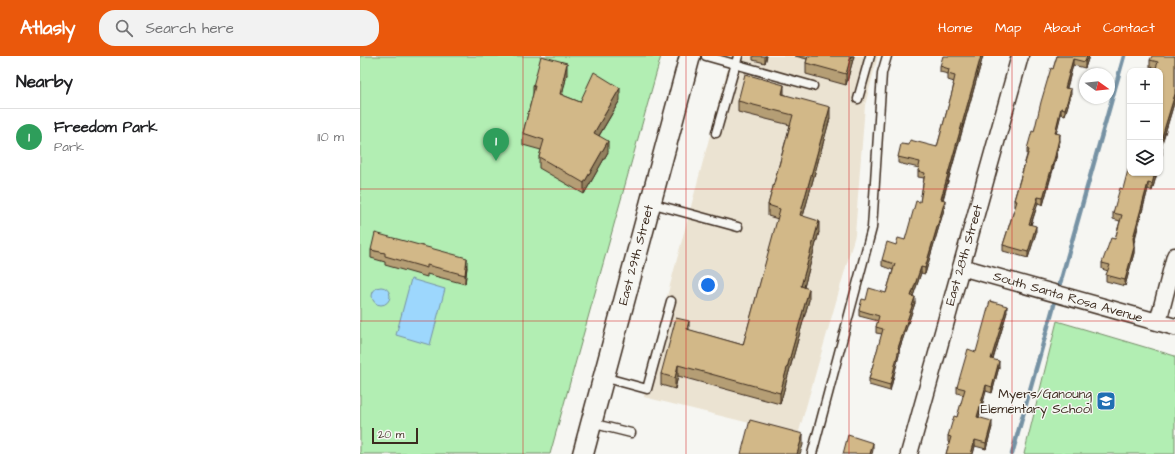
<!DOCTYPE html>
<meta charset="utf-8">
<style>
:root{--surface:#fff;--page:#f2f2f2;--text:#202124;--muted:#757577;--line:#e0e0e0;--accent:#ea580c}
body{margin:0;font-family:"Architects Daughter",sans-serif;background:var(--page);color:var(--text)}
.controls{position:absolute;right:12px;top:12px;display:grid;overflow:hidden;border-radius:8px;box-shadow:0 1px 3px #0004}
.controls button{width:36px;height:36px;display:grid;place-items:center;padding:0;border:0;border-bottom:1px solid var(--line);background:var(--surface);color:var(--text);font:20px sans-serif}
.compass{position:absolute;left:719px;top:12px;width:36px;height:36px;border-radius:50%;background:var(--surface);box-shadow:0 1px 3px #0004;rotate:105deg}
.scale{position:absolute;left:12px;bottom:10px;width:46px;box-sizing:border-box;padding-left:4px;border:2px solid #3b2a1e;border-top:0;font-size:11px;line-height:14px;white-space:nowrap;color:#3b2a1e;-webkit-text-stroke:3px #f6f6f2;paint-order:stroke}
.you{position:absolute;left:348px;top:229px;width:14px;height:14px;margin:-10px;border:3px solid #fff;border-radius:50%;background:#1a73e8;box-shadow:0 0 0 6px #1a73e833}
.badge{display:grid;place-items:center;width:26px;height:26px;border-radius:50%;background:var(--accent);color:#fff;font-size:13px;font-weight:700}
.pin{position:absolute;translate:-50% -33px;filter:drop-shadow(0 1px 2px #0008)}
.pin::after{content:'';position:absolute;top:21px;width:14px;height:12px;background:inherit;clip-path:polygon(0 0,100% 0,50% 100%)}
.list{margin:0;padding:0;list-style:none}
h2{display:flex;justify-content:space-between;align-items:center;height:52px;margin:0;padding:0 16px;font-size:17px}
h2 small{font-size:13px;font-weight:400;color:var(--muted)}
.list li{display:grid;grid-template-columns:26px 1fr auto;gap:12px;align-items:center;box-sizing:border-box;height:56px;padding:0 16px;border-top:1px solid var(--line)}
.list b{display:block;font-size:15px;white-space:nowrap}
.list p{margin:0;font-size:13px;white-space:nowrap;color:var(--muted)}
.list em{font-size:13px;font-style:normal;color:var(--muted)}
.icon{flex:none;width:22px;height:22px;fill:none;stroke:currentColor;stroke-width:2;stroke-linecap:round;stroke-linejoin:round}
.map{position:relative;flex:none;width:815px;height:398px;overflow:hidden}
header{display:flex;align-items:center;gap:24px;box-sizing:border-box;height:56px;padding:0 20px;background:var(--accent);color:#fff}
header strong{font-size:19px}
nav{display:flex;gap:22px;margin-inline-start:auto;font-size:14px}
.search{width:280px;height:36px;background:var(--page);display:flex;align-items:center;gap:10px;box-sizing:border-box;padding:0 14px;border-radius:16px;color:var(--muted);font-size:15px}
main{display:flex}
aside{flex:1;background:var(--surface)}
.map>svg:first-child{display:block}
</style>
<header>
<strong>Atlasly</strong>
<div class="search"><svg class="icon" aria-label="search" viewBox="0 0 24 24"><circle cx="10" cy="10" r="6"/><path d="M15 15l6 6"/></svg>Search here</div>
<nav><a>Home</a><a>Map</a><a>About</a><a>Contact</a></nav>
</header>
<main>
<aside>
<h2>Nearby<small></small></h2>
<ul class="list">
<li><span class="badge" style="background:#2e9e5b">1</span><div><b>Freedom Park</b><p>Park</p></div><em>110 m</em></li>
</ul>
</aside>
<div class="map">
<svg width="815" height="398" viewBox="0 0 815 398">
<rect width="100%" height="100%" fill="#f6f6f2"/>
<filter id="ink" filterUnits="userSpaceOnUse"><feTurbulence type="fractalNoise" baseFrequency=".025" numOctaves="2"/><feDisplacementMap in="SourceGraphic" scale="8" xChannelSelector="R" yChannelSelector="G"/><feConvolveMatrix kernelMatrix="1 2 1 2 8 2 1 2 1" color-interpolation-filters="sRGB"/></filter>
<g filter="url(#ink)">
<path fill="#ebe3d2" d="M371,0H518L505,49L495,179L438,379L284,341V327Z"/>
<path fill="#b2eeb3" stroke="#768c68" d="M0,0H301L190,398H0Z
M697,265L815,300V398H664Z"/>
<path fill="#9dd7fd" stroke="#7692a4" d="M51,223L85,233L70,289L36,279Z
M12 240a9 9 0 1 1 18 0a9 9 0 1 1-18 0Z"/>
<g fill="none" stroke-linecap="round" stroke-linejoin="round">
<path stroke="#7692a4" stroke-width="4.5" d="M652,398L764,0"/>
<defs>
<path id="service" d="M346,0L453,30
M498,43L510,0
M356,77L378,0
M290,147L378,171
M243,321L287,333L311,245
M231,367L271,377
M452,398L512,172L522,17L527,0"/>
<path id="minor" d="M601,211L815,271
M798,266L815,200
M549,398L660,0"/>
<path id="tertiary" d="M223,398L330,0"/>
</defs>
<use href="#service" stroke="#3b2a1e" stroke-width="11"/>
<use href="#minor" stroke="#3b2a1e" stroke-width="19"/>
<use href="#tertiary" stroke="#3b2a1e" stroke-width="23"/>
<use href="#service" stroke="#f6f6f2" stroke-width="8"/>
<use href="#minor" stroke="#f6f6f2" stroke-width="16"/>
<use href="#tertiary" stroke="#f6f6f2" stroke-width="20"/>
</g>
<path fill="#b59e75" stroke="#3b2a1e" d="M393,0H407L405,7L393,4Z
M435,0H494L486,29L446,18V7L447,3Z
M623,0L583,144L585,150L565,218L561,217L553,240L555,247L539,294V299L530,335L509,329V323L522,278L516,277V271L518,265L499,260V254L506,244L526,237L533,214L522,210V204L536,189L545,184L560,146L564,122L558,121V115L559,112L538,107V101L577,91L593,33L594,26L588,24V18L580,16V10Z
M697,0H729L725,12L713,9L707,32L711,39L705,59L701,58L696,77L700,85L695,107L683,149L678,147L671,169L676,177L668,202L643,195V189L655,151H654V144L667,99V93L674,76Z
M815,0V44L801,91L802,98L800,105L796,12L790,11V4Z
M207,18L202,39L220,46L260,44L239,80L248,96L224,138L179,112V101L181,94L163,89V77L173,38V30Z
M424,38L470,62L443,160L459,176L444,231L449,244L420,348L318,320L315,333L301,329V318L329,274L383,289L418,163L408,160V149L430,69L378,56V45Z
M797,117L792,135L788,133L774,187V197L765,230L746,225V219L748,215L742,213V207L755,183L760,165L753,163V157L763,133Z
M11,194L107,211L105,228L67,218V221L25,209V206L11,202Z
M647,256L633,304L639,311L632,337L626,335L619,362L632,371L626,393L615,390L613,398H586L589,387L588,386V380L597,361L604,339L597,337V331L616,296Z"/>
<path fill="#93815f" stroke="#3b2a1e" d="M405,0H407L405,7Z
M491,0H494L486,29V18Z
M621,0H623L581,149V143Z
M727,0H729L725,12V6Z
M713,3V9L705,38V32Z
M207,7V18L200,49V38Z
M424,29V40L422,38Z
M260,32V44L234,88V77Z
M711,33V39L705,59V53Z
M815,38V44L800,93V87Z
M470,51V62L440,171V159Z
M701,52V58L695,83V77Z
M700,78V85L683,149V142Z
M248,85V96L224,138V127Z
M802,92V98L800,105V98Z
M795,117H797L792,135V128Z
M788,127V133L773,188V182Z
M678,141V147L669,174V168Z
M585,144V150L565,218V212Z
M459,165V176L441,242V230Z
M676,170V177L668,202V196Z
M774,191V197L765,230V224Z
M107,202V211L105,228V219Z
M561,211V217L551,246V240Z
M449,233V244L420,348V337Z
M555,241V247L539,294V299L530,335V329L538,292Z
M647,250V256L631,309V303Z
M329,265V276L327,273Z
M639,305V311L632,337V331Z
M318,309V320L315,333V322Z
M626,329V335L617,367V361Z
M632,365V371L626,393V387Z
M443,378V389L440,398H437Z
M615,384V390L613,398H611Z
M513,387V394L512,398H510Z"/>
<path fill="#d2b888" stroke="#3b2a1e" d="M181,0L207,7L200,38L220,46L234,16L260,32L234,77L248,85L224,127L179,101L184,84L163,77L175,30H173Z
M448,0H491L486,18L446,7Z
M583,0H621L581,143L585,144L565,212L561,211L551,240L555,241L538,292L539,293L530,329L509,323L523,273L516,271L519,260L499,254L502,243L506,244L509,232L526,237L535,208L522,204L527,186L536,189L538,182L545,184L556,145L560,146L565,117L558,115L560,106L538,101L541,88L549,89L550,84L577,91L594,29H593L595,20L588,18L589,13L580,10Z
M697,0H727L725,6L713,3L705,32L711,33L705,53L701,52L695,77L700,78L695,100L683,142L678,141L669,168L676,170L668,196L643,189L657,145L654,144L669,94L667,93L672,75L674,76L681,46L691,12L693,13Z
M792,0H815V38L800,87V15H795L798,6L790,4Z
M385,18L424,29L422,38L470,51L440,159L459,165L441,230L449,233L420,337L318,309L315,322L301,318L316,262L329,265L327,273L383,289L420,153L408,149L433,59L378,45Z
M800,91L802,92L800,98Z
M770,106V117H795L792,128L788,127L773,182L774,191L765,224L746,219L750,209L742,207L751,182L755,183L762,159L753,157L760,132L763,133Z
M15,177L107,202L105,219L67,209V212L25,200V197L11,194Z
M630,245L647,250L631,303L639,305L632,331L626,329L617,361L632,365L626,387L615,384L611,398H586L591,381L588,380L594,360L597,361L605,333L597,331L608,293L616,296Z
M390,364L443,378L437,398H381Z
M488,379L513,387L510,398H483Z"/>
</g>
<path fill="none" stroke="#d62828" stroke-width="1" stroke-opacity="0.55" d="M163,0V398M326,0V398M489,0V398M652,0V398M0,133H815M0,265H815"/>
<defs>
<symbol id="school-square" viewBox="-11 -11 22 22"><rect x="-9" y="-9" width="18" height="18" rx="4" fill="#1f6fb2" stroke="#f6f6f2"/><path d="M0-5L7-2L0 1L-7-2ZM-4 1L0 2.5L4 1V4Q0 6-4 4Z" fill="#fff"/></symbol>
</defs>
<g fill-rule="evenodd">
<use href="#school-square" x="735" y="334" width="22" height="22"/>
</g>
<g text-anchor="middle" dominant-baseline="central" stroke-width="3" stroke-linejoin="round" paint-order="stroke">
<g font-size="13" fill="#3b2a1e" stroke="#f6f6f2">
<text transform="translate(276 199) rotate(-75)">East 29th Street</text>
<text transform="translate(604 199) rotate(-74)">East 28th Street</text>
<text transform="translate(708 241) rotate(16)">South Santa Rosa Avenue</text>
</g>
<g font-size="13" fill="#3b2a1e" stroke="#f6f6f2" text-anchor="end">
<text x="732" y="338">Myers/Ganoung<tspan x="732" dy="15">Elementary School</tspan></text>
</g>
</g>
</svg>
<div class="controls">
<button>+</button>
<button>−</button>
<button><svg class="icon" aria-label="layers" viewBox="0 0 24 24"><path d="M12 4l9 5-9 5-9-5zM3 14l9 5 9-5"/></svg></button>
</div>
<svg class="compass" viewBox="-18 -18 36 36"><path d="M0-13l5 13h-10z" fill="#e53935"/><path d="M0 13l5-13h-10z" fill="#757577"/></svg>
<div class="scale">20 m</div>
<div class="you"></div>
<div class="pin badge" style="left:136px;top:105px;background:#2e9e5b">1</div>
</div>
</main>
